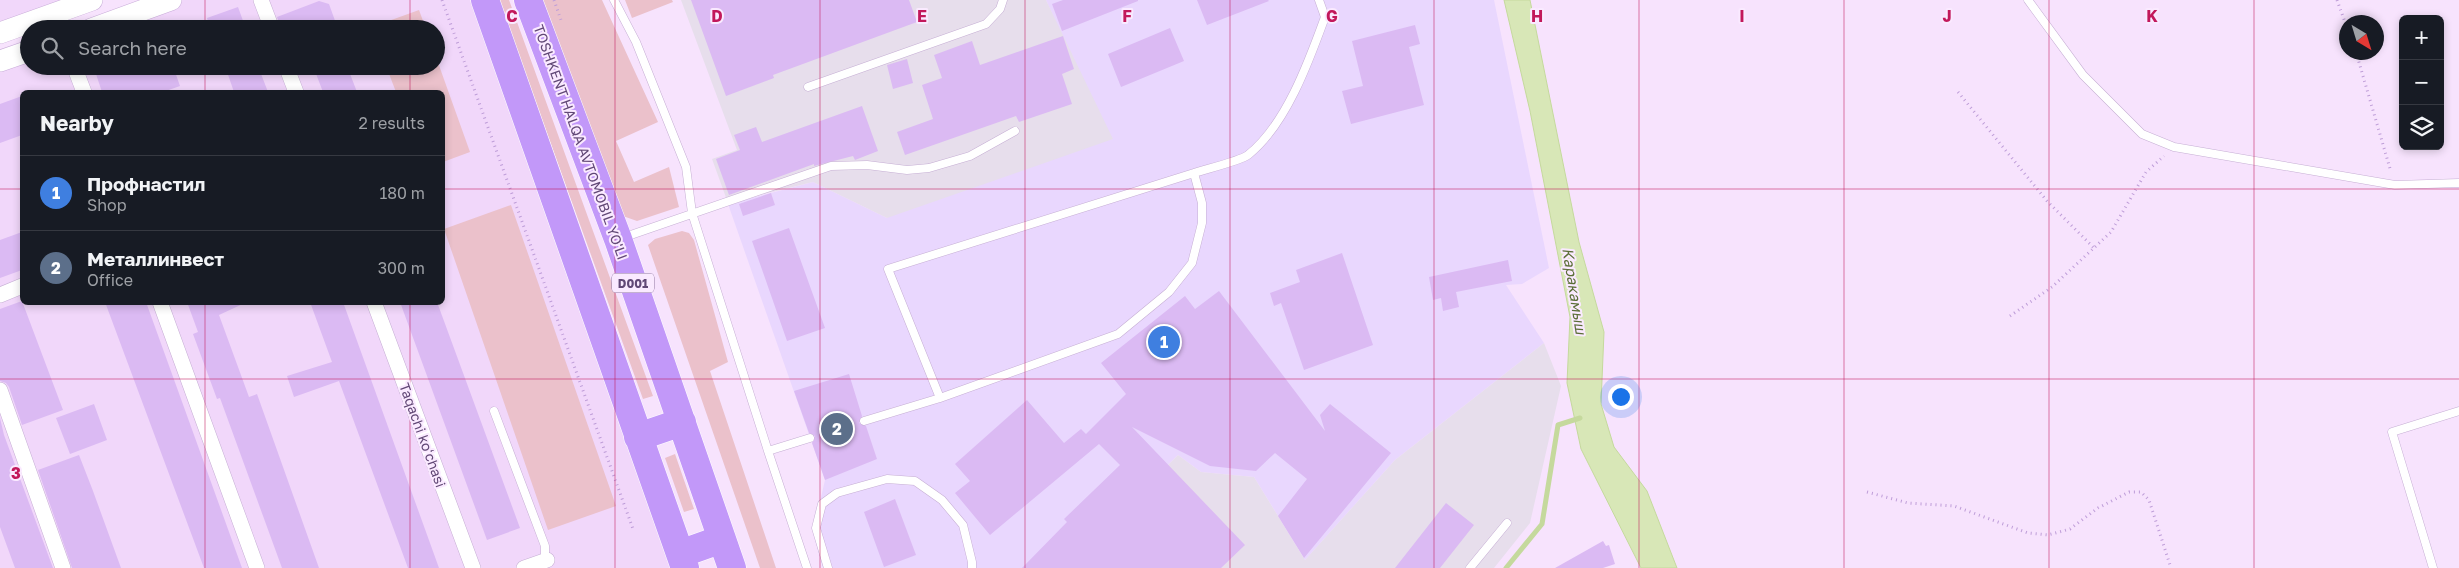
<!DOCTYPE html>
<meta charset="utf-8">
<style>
:root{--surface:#171b24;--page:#20242c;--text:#f1f3f6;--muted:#9ea1a6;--line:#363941;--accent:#8744eb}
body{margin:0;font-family:"Golos Text",sans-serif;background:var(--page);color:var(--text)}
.controls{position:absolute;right:15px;top:15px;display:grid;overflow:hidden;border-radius:8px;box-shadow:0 2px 8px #0003}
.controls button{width:45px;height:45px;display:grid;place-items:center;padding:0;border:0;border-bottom:1px solid var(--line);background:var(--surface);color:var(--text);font:25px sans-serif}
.compass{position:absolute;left:2339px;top:15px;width:45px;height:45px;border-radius:50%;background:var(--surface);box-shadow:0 2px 8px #0003;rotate:142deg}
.you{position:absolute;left:1620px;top:396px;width:18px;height:18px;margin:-12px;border:4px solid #fff;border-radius:50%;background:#1a73e8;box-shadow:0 0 0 8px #1a73e833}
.badge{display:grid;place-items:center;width:32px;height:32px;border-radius:50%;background:var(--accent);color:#fff;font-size:16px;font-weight:700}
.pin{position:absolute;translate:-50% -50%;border:2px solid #fff;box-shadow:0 1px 5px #0006}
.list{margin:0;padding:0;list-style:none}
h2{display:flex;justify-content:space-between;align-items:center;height:65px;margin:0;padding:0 20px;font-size:21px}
h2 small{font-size:16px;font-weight:400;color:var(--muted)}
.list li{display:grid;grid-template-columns:32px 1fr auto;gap:15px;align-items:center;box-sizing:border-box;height:75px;padding:0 20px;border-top:1px solid var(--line)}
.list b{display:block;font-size:19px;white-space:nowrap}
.list p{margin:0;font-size:16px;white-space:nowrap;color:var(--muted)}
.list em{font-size:16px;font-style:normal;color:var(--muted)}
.icon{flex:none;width:28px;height:28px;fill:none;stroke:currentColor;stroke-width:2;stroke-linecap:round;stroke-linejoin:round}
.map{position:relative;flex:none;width:2459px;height:568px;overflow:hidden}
.search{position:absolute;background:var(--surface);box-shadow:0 2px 8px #0003;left:20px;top:20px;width:425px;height:55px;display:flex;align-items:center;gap:12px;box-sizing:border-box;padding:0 18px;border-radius:28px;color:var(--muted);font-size:19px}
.panel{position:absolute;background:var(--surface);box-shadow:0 2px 8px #0003;left:20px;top:90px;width:425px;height:215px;border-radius:8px}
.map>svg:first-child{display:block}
</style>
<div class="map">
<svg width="2459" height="568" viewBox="0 0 2459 568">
<rect width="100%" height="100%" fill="#f7e3fd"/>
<path fill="#f1d7fa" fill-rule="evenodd" d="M0,0H92L0,33Z
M171,0H485L685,568H0V61L29,51V66H436V29H91ZM22,92H442V302H22Z"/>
<path fill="#e9d7fe" d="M1046,0H1494L1549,268L1522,284L1506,285L1544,343L1395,460L1305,560L1254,477L1201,472L1178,455L1064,568H823L813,532L825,480L728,204L813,182L887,218L1060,31Z"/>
<path fill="#e7deec" d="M681,0H1046L1113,139L887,218L813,182L728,203L712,159L737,150Z
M1544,343L1561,386L1530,523L1494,568H1064L1178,455L1201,472L1254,477L1305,560L1395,460Z"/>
<path fill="#ebc1cb" d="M499,0H509L653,396L643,399Z
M541,0H602L658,122L616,141L634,182L669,167L679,207L637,221L620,215Z
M625,0H672L673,2L632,18Z
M419,10L426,29H373L372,27Z
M436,57L470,152L443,162L442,92H396L386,66H436Z
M511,205L616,506L548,530L444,229Z
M682,231L689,233L694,240L728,362L710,371L776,568H760L648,245L655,239Z
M675,454L694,509L684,512L665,458Z"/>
<path fill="#d8e7b7" stroke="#c5d99d" d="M1504,0H1530L1579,242L1604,332L1601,404L1614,447L1647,491L1677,568H1641L1581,449L1567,383L1570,317L1530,111Z"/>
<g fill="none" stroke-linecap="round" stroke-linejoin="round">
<path stroke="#c5d99d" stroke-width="5" d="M1506,568L1542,524L1558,425L1580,418"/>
</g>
<path fill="#dbbaf3" d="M691,0H909L917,22L773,75L774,78L726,96Z
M1063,0H1138V1L1062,31L1052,4Z
M1197,0H1268L1269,1L1207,25Z
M319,1L329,4L338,29H281L277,17Z
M238,7L246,29H210L207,18Z
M1415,25L1420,44L1409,47L1424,105L1351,124L1342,91L1363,86L1352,41Z
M1170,28L1184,61L1121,87L1108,54Z
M1063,36L1074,69L1062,74L1072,104L1019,122L1016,116L905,155L897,132L933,119L922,85L942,78L934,55L972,41L980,65Z
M907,59L913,83L893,89L887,65Z
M117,66H173L180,86L163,92H102L96,74Z
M225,66H258L268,92H234Z
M313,66H347L357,92H323Z
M22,96V135L0,143V104Z
M862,106L878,151L855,160L853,156L814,166V164L729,195L716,159L740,150L734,135L756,127L762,142Z
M771,193L775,205L743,216L739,204Z
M789,228L825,328L787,341L752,241Z
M22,232V270L0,278V240Z
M1342,253L1373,345L1304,370L1281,303L1274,306L1270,293L1300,282L1296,270Z
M1508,260L1512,281L1456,292L1459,307L1443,311L1441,298L1433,300L1429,277Z
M1219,291L1325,431L1320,415L1330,404L1391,453L1304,558L1278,516L1307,479L1275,453L1256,471L1210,466L1132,427L1245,545L1221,568H1022L1067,522L1064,519L1120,465L1099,444L990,535L955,493L970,481L955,464L1027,400L1064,443L1081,429L1086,434L1126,394L1101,363L1185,296L1195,309Z
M22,301L63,410L22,425L9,387L6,383L0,381V309Z
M105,302H146L242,568H204Z
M187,302H247L219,315L249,397L257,394L319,568H282L220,398L217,399L193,334L198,332Z
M310,302H343L439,568H408L339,381L294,397L287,376L332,362Z
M400,302H437L520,528L487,540Z
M849,374L862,416L859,423L866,426L877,459L825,480L812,443L815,436L809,433L794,391Z
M94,404L107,440L70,454L56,418Z
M0,418L4,435L53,568H15L0,527Z
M79,455L93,491L121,568H72L38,470Z
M895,499L916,555L884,567L864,512Z
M1446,503L1474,525L1440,568H1395Z
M1603,541L1606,546L1609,545L1615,564L1603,568H1555Z"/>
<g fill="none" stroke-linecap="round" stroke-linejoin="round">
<defs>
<path id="lane" d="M614,0L636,42L686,167L692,213L768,451
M2028,0L2083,75L2142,134L2174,147L2395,185L2459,183
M808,87L986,24L1000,9L1003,0
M1194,173C1206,169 1240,161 1248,155C1286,125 1309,61 1325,17L1319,0
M622,238L831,166L867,165L907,170L929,168L970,156L1015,131
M494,411L545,546V561
M864,421L940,398L1118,334L1169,292L1192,263L1202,223V203L1194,173L888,269L940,398
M807,568L768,451L810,438
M828,568L816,528L822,504L837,493L887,479L915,481L942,500L963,525L972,562V568
M1470,568L1507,523
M2433,568L2392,432L2459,411"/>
<path id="street" d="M261,0L272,29
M74,66L84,92
M286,66L296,92
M0,295L22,286
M160,302L257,568
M374,302L473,568
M0,390L63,568
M524,568L547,560"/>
<path id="secondary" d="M91,29L171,0
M0,33L92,0
M0,61L29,51"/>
<path id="highway" d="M485,0L685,568
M528,0L618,239L732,568
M638,437L682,422
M680,554L722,539"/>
</defs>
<use href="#lane" stroke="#c6afd4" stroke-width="9"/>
<use href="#street" stroke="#c6afd4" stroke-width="16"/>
<use href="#secondary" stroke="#c9add9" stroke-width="22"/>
<use href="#highway" stroke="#fff" stroke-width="29"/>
<path stroke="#be9dd8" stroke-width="3" stroke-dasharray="1 4" stroke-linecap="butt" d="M442,0L633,529
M554,0L562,23
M2337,0L2346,25
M2356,52L2391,172
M1958,92L2047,201L2094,248
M2010,316L2052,287L2111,232L2146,172L2164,156
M1867,492L1908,503L1954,506L2028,533L2048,535L2070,529L2098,508L2129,492H2141L2149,500L2171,568"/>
<use href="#lane" stroke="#fff" stroke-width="8"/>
<use href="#street" stroke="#fff" stroke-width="15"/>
<use href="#secondary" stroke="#fff" stroke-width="21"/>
<use href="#highway" stroke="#c298f9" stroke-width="28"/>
</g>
<path fill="none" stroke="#c2185b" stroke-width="1" stroke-opacity="0.55" d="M205,0V29M410,0V29M615,0V568M820,0V568M1025,0V568M1230,0V568M1434,0V568M1639,0V568M1844,0V568M2049,0V568M2254,0V568M205,66V92M410,66V92M0,189H22M442,189H2459M205,302V568M410,302V568M0,379H2459"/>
<g text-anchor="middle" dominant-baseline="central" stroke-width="4" stroke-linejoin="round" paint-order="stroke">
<rect fill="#faeaff" stroke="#8f799f" stroke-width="1" x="612" y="273.5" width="42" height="19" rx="4"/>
<g font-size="12" font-weight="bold" fill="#614876">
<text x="633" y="283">D001</text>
</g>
<g font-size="14" fill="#614876" stroke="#faeaff">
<text transform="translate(581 142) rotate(70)">TOSHKENT HALQA AVTOMOBIL YO'LI</text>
<text transform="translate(423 435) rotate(70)">Taqachi koʻchasi</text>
</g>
<g font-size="15" font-style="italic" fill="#5a6e36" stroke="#faeaff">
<text transform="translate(1575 291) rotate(81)">Каракамыш</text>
</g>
</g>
<g font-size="16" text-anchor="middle" font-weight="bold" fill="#c2185b" stroke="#faeaff" stroke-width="4" stroke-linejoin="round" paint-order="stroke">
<text x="512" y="22">C</text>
<text x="717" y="22">D</text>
<text x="922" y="22">E</text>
<text x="1127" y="22">F</text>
<text x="1332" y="22">G</text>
<text x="1537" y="22">H</text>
<text x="1742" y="22">I</text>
<text x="1947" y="22">J</text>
<text x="2152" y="22">K</text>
<text x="16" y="479">3</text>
</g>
</svg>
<div class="controls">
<button>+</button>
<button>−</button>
<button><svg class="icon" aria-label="layers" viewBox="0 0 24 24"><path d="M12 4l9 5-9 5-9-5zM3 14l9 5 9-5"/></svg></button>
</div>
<svg class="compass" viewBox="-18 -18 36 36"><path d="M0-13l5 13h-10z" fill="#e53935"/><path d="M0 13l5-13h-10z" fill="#9ea1a6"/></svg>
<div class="you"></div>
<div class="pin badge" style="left:1164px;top:342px;background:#3f7fe0">1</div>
<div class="pin badge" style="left:837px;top:429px;background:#5c6f8a">2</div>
<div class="search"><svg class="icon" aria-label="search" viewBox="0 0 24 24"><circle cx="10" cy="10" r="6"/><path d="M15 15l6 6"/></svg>Search here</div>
<section class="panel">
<h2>Nearby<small>2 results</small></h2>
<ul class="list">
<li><span class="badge" style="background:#3f7fe0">1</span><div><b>Профнастил</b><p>Shop</p></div><em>180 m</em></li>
<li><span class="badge" style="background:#5c6f8a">2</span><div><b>Металлинвест</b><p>Office</p></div><em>300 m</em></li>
</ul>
</section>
</div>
